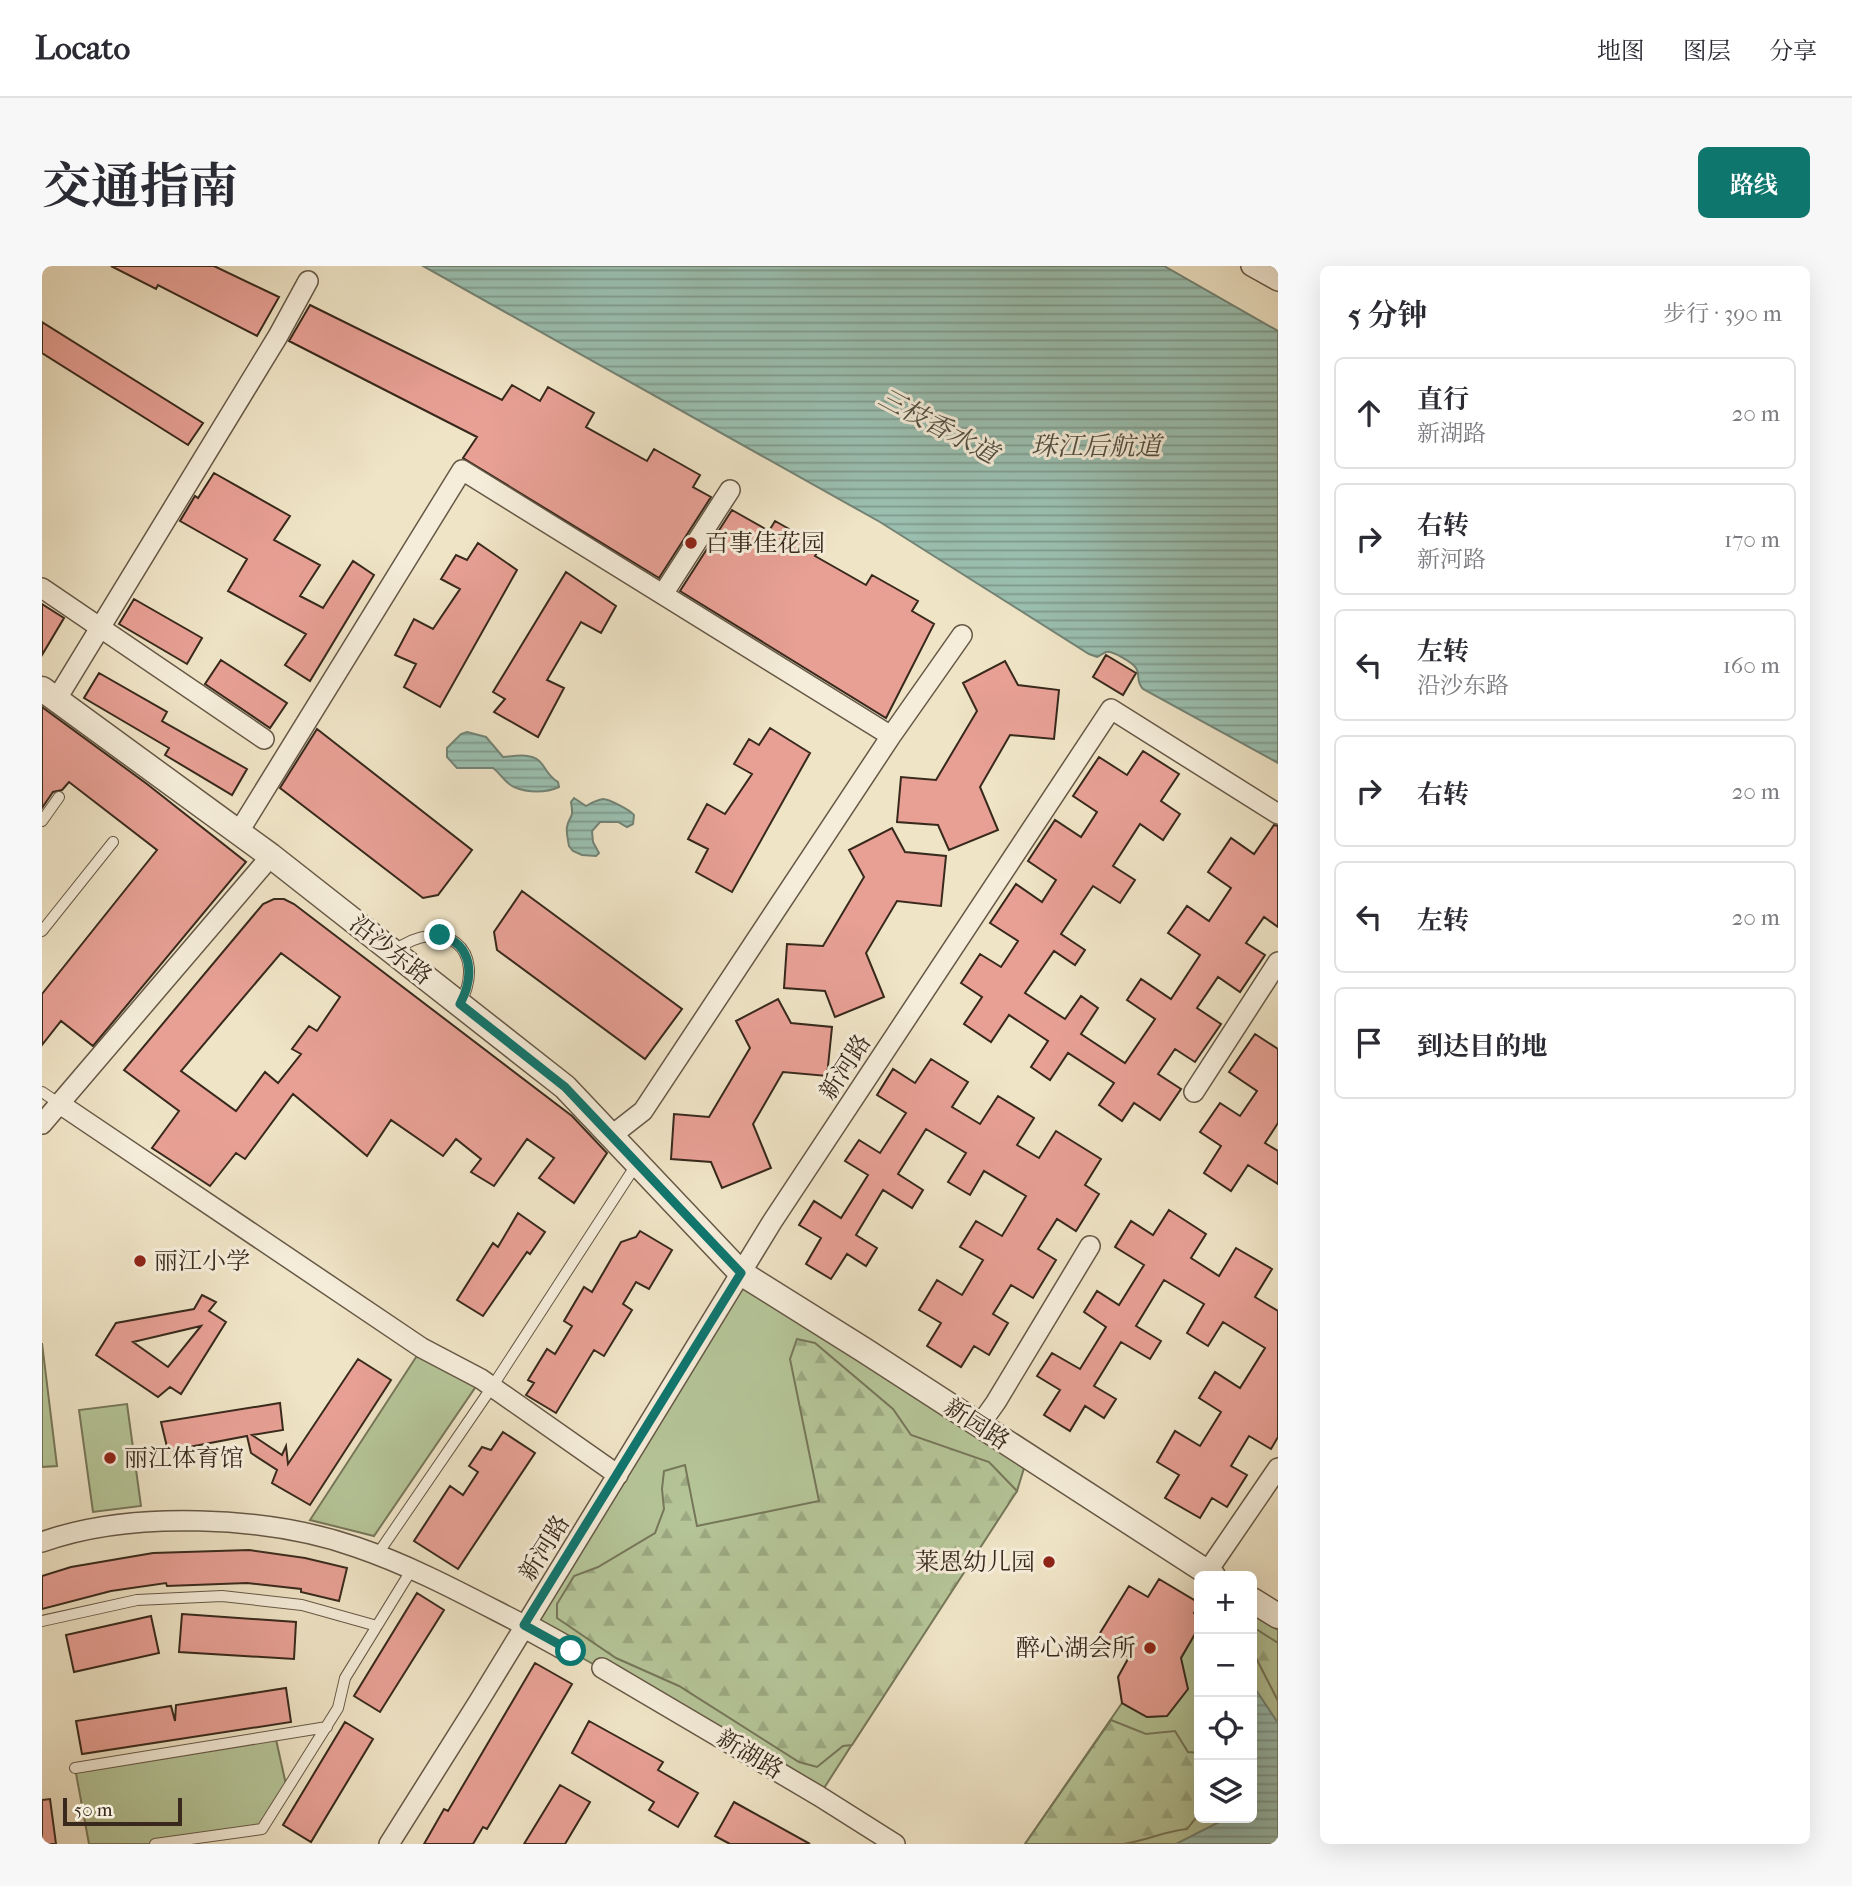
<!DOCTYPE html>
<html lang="zh">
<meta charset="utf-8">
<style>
:root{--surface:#fff;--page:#f7f7f7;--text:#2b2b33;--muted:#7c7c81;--line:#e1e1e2;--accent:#0f766e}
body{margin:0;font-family:"IM FELL French Canon","Noto Serif SC",serif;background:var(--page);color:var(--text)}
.controls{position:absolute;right:21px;bottom:21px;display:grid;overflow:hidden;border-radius:10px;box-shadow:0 7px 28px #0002}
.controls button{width:63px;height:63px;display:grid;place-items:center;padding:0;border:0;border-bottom:2px solid var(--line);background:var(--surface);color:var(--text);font:35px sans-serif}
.scale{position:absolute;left:21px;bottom:18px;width:119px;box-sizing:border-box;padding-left:7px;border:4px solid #38291c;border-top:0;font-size:19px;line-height:24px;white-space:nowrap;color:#38291c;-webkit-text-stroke:5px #f5edda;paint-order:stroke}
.stop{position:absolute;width:21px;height:21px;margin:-16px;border:5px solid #0f766e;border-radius:50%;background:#fff}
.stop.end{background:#0f766e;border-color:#fff;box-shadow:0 2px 7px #0008}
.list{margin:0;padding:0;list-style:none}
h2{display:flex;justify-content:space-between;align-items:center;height:91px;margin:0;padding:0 28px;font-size:30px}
h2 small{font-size:23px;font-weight:400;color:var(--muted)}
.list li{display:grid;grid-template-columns:46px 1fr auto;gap:21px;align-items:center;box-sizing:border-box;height:112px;margin:0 14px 14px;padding:0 14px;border:2px solid var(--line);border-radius:10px}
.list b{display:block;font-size:26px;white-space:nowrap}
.list p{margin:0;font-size:23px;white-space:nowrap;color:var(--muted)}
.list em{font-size:23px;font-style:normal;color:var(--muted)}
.icon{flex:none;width:38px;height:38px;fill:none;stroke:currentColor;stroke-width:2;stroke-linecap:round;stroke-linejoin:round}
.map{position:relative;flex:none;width:1236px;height:1578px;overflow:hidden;border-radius:10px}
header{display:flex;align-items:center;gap:42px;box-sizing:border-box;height:98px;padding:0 35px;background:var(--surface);border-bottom:2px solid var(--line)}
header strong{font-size:33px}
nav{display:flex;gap:38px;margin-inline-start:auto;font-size:24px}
.intro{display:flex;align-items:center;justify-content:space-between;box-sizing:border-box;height:168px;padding:0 42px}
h1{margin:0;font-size:49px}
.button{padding:18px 32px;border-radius:10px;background:var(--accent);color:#fff;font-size:24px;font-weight:700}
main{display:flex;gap:42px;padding:0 42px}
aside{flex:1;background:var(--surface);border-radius:10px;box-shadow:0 7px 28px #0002}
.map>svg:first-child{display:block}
</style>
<header>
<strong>Locato</strong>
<nav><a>地图</a><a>图层</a><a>分享</a></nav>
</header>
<div class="intro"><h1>交通指南</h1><a class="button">路线</a></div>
<main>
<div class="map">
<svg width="1236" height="1578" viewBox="0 0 1236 1578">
<defs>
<pattern id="forest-firs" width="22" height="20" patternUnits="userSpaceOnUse" patternTransform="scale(1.75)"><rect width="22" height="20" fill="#b5c598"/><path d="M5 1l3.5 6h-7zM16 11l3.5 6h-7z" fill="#9ca982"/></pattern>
<pattern id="water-rules" width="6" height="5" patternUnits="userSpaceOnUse" patternTransform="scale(1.75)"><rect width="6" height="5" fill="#9abfb0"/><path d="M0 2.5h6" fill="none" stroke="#7f9b8e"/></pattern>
</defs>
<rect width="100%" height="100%" fill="#efe4c6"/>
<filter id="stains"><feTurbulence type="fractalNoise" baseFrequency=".00286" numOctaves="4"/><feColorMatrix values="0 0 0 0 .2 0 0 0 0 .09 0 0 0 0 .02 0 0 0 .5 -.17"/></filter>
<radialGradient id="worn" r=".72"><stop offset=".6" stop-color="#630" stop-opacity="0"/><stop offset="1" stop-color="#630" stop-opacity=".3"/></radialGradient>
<path fill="#b5c598" stroke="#76775a" stroke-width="2" d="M697,1009L983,1199L975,1225L919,1298L896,1344L777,1530L657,1458L482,1359Z
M0,1077L15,1200L0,1201Z
M380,1082L439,1113L332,1270L268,1254Z
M85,1138L99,1240L51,1246L37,1144Z
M1210,1348L1236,1364V1578H983L1080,1437L1105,1451L1125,1449L1139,1392L1157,1361V1552H1210Z
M233,1469L245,1523L220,1563L113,1578H47L33,1502Z"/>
<path fill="url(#forest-firs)" stroke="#76775a" stroke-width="2" d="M755,1073L773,1077L851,1143L869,1169L947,1196L975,1225L810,1479L801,1480L775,1501L757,1496L637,1420L574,1392L515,1352V1338L532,1310L556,1301L613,1267L622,1243L620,1223L622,1205L643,1199L655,1260L777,1235L748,1093Z
M1214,1363L1236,1377V1435L1210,1384V1364Z
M1069,1454L1104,1468L1133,1465L1146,1486L1157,1487V1548L1145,1563C1123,1565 1103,1575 1081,1578C1050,1578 1015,1578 983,1578Z"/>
<path fill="url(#water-rules)" stroke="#738375" stroke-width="2" d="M381,0H1122L1236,65V497L1101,423C1093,414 1099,410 1094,402C1091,397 1070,384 1064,386C1061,387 1058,390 1055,391L1047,388L838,256Z
M425,466L444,471L461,491C474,490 492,486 500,498C506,506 507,511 516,516L517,521C504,527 486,527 472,521C464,518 459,508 451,502H415L405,491V482L419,468Z
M532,532L544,540C549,537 555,534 561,533C567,533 588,544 592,549L591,558L585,561L576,556H558L550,565L551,576L557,587L554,590L540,589L531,585L527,580C526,574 524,567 525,561C528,547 532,555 529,536Z
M1210,1418L1236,1457V1578H1134L1185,1552H1210Z"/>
<path fill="#e8a095" stroke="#38291c" stroke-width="2" fill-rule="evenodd" d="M69,0H172L237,31L215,70L116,19L114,23Z
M268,39L460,134L470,119L498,135L506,121L552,147L544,161L605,195L612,183L658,209L651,221L669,231L617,312L421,192L435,171L247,75Z
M0,56L161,157L146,179L0,87Z
M172,207L248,250L232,274L278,299L258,330L281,342L311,295L332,309L268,415L243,399L264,368L186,325L205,293L138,255L153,230L156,232Z
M690,244L727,265L733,255L779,281L773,290L824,319L830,309L876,335L870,345L892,358L844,452L638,325Z
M436,277L475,304L398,441L362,421L374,398L353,389L372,353L391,363L418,323L399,313L414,289L425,294Z
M524,306L574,340L559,367L539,356L505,414L522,422L496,471L452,446L463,433L451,426Z
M92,333L160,372L145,398L77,358Z
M0,338L22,352L0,389Z
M1064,389L1094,407L1081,429L1051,411Z
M179,394L245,437L228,462L163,418Z
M963,395L976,419L1017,424L1012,473L968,469L938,521L956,564L907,584L896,559L855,556L859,511L894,514L935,445L921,417Z
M57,407L125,446L120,455L205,503L190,529L123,489L127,482L42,432Z
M0,441L105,518L204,596L51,780L19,755L0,779V728L115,584L27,516L20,524L11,526L0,542Z
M728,462L768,487L690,626L654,606L666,583L646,573L665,538L683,548L710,508L692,498L707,473L717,479Z
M275,463L430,584L396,629L381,632L238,522Z
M1101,485L1137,508L1119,535L1138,548L1121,574L1098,558L1071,600L1093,614L1078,637L1051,620L1019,668L1043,684L1033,699L1012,685L983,727L1023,753L1039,730L1056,742L1039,768L1083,797L1113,753L1085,734L1099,713L1129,733L1158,689L1126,667L1145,640L1167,655L1189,622L1166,606L1189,572L1212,588L1232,559L1236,560V661L1222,651L1204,677L1223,689L1198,726L1176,711L1155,742L1179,758L1153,796L1133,783L1116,808L1139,823L1118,854L1092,837L1080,855L1057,839L1072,817L1026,787L1008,814L989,801L1006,775L967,749L949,776L922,758L940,731L919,717L938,688L959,701L976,675L948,657L974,618L1000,636L1014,614L986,595L1013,554L1039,571L1055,546L1031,530L1057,491L1085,509Z
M850,562L863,586L904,590L899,640L855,635L824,687L842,731L793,751L783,725L742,722L745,678L781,680L822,611L807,584Z
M480,625L640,743L603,793L455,684L452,666Z
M232,633H242L252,638L530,850L565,887L532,937L497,912L512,892L485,873L452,920L429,906L439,893L414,873L401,890L349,854L325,890L251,828L203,893L194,887L168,920L110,882L137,845L82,804L221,638ZM239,687L298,731L275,765L267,760L250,783L259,788L236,817L223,806L194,845L139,805Z
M736,733L749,757L790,761L785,810L741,806L711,858L729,902L680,922L669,896L629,893L632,848L667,851L708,782L694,755Z
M1213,768L1236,783V857L1223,877L1236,885V918L1206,899L1189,925L1162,907L1179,880L1158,866L1178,837L1198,850L1215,825L1187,806Z
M889,793L926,816L910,841L938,858L956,830L992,852L975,879L997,892L1014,865L1059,893L1043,919L1057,928L1034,965L1015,953L996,983L1014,994L991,1032L969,1019L951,1048L966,1057L947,1089L932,1080L919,1101L885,1080L899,1057L877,1044L895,1014L920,1029L941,994L918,981L934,955L960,970L984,930L942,905L928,929L906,916L924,887L884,863L856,908L881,924L870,942L841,924L814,969L835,982L824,1000L805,988L789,1013L764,998L779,972L757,959L772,935L799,952L826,909L803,895L817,874L838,887L864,847L835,829L851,803L873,817Z
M1127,944L1164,968L1149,992L1177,1010L1194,982L1230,1003L1213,1031L1236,1045V1171L1229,1183L1207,1170L1189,1200L1205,1209L1185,1241L1170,1232L1158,1252L1123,1232L1137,1209L1115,1196L1133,1165L1158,1180L1179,1146L1157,1132L1173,1106L1198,1122L1223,1082L1181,1056L1166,1080L1145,1067L1162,1038L1122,1014L1094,1060L1119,1075L1108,1093L1079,1076L1052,1120L1074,1133L1062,1152L1043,1140L1028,1165L1002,1149L1018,1124L995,1110L1010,1087L1038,1103L1064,1061L1042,1046L1055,1025L1077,1039L1102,999L1073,981L1089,955L1111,969Z
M476,947L503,966L488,988L485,986L441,1050L415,1034L451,977L456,981Z
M598,965L630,984L607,1023L594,1016L581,1038L590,1044L562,1090L552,1084L514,1147L484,1129L492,1117L486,1114L505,1083L513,1088L530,1060L522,1055L542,1021L550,1026L579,976L594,971Z
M160,1029L174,1036L167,1045L184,1056L139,1128L128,1121L116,1131L54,1089L74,1057L152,1043ZM159,1060L126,1101L91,1076Z
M316,1093L349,1114L268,1239L230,1217L235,1204L209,1187L205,1170L126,1185L119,1156L238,1137L241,1164L210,1169L240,1189L244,1180L246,1198Z
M461,1166L493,1187L416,1303L372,1275L408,1220L421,1229L436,1206L427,1200L440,1181L449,1184Z
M207,1284L263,1292L305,1302L297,1335L259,1326V1323L205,1317L125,1320L124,1317L69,1325L0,1343V1310L29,1301L111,1287Z
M1117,1313L1157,1337L1152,1347L1157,1350V1361L1139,1392L1146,1423L1125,1450L1105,1451L1080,1437L1076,1411L1087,1391L1055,1372L1087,1320L1106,1331Z
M375,1327L402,1344L338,1446L312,1430Z
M140,1348L254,1356L252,1393L137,1386Z
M109,1350L117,1387L32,1406L24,1369Z
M493,1397L530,1418L445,1563L441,1561L431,1578H382L402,1543L406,1545Z
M244,1422L249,1456L40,1488L34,1455L129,1440L133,1455L134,1439Z
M547,1455L621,1496L616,1504L656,1527L636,1561L607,1544L612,1536L530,1487Z
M303,1456L331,1473L269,1576L241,1559Z
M518,1519L548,1536L523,1578H482Z
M8,1533L14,1578H0V1534Z
M692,1536L768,1578H688L673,1570Z"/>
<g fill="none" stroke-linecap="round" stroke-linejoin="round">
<defs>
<path id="service" d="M0,555L17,531
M0,665L71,576
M352,685C401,648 447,683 418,738
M0,826L18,838
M335,1289L450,1121L594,899
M0,1355L95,1334L180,1330L260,1339L335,1360
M33,1502L285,1461
M113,1578L220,1563L296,1442L303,1412L370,1303"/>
<path id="minor" d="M1209,0L1236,15
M0,322L222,473
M621,328L688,224
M14,434L236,70L266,15
M849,470L920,369
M196,567L420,204L849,470L601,845L569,870
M1152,826L1236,696
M18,838L380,1082L439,1113L576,1209
M0,858L229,590
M937,1160L954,1136L1048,980
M0,1276C89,1244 225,1250 314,1281C373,1301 427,1331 482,1359
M1165,1306L1236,1202
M560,1402L777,1530L853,1578
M347,1578L437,1435L730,956L1069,443L1236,548"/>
<path id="tertiary" d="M0,423L229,590L523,821L699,1007L822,1084L1171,1310
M1210,1334L1236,1350
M482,1359L529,1385"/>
</defs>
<use href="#service" stroke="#665846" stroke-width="12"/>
<use href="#minor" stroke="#665846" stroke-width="22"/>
<use href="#tertiary" stroke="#665846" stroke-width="27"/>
<use href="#service" stroke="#f5edda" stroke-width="10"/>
<use href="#minor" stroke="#f5edda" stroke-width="19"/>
<use href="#tertiary" stroke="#f5edda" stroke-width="24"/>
</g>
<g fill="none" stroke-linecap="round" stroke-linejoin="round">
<path stroke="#0f766e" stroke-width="9" d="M398,669C432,679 432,711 418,738L523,821L699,1007L482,1359L529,1385"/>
</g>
<g fill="#8f2418" stroke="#f5edda" stroke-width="2.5">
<circle cx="649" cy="277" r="7"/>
<circle cx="98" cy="995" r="7"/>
<circle cx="68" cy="1192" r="7"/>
<circle cx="1007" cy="1296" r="7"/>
<circle cx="1108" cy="1382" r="7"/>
</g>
<g text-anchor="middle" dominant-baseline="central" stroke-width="6" stroke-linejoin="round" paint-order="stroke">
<g font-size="24" fill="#38291c" stroke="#f5edda" text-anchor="start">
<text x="663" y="277">百事佳花园</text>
<text x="112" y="995">丽江小学</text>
<text x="82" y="1192">丽江体育馆</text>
<text x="993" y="1296" text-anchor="end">莱恩幼儿园</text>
<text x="1094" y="1382" text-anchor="end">醉心湖会所</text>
</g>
<g font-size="24" fill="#38291c" stroke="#f5edda">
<text transform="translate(349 684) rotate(38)">沿沙东路</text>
<text transform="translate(803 801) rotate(-57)">新河路</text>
<text transform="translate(935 1158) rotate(33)">新园路</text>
<text transform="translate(502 1282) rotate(-58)">新河路</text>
<text transform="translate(708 1488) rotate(31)">新湖路</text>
</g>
<g font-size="26" font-style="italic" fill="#504e41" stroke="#f5edda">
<text transform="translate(896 160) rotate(28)">三枝香水道</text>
<text x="1054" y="180">珠江后航道</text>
</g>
</g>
<rect width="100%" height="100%" filter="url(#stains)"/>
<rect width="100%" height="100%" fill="url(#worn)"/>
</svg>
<div class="controls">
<button>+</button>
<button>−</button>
<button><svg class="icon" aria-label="locate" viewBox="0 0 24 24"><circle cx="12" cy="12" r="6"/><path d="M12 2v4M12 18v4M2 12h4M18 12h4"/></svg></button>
<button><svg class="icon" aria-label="layers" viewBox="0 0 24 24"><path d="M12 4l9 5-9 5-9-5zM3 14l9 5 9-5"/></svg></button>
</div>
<div class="scale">50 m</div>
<div class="stop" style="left:529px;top:1385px"></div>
<div class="stop end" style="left:398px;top:669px"></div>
</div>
<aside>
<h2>5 分钟<small>步行 · 390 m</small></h2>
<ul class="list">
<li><svg class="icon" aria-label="ahead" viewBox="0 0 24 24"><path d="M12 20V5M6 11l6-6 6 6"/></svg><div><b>直行</b><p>新湖路</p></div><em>20 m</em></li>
<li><svg class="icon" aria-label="right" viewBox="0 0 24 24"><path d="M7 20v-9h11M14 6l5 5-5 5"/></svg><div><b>右转</b><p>新河路</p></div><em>170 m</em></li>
<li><svg class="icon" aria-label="left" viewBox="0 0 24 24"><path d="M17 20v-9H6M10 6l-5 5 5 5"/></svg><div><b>左转</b><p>沿沙东路</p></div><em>160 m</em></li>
<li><svg class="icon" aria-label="right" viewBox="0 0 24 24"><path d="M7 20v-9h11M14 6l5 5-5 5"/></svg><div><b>右转</b></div><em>20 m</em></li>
<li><svg class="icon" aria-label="left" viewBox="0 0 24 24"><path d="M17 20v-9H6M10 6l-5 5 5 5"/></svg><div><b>左转</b></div><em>20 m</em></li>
<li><svg class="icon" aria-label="arrive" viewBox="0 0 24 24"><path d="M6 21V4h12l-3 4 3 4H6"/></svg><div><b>到达目的地</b></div></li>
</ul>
</aside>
</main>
